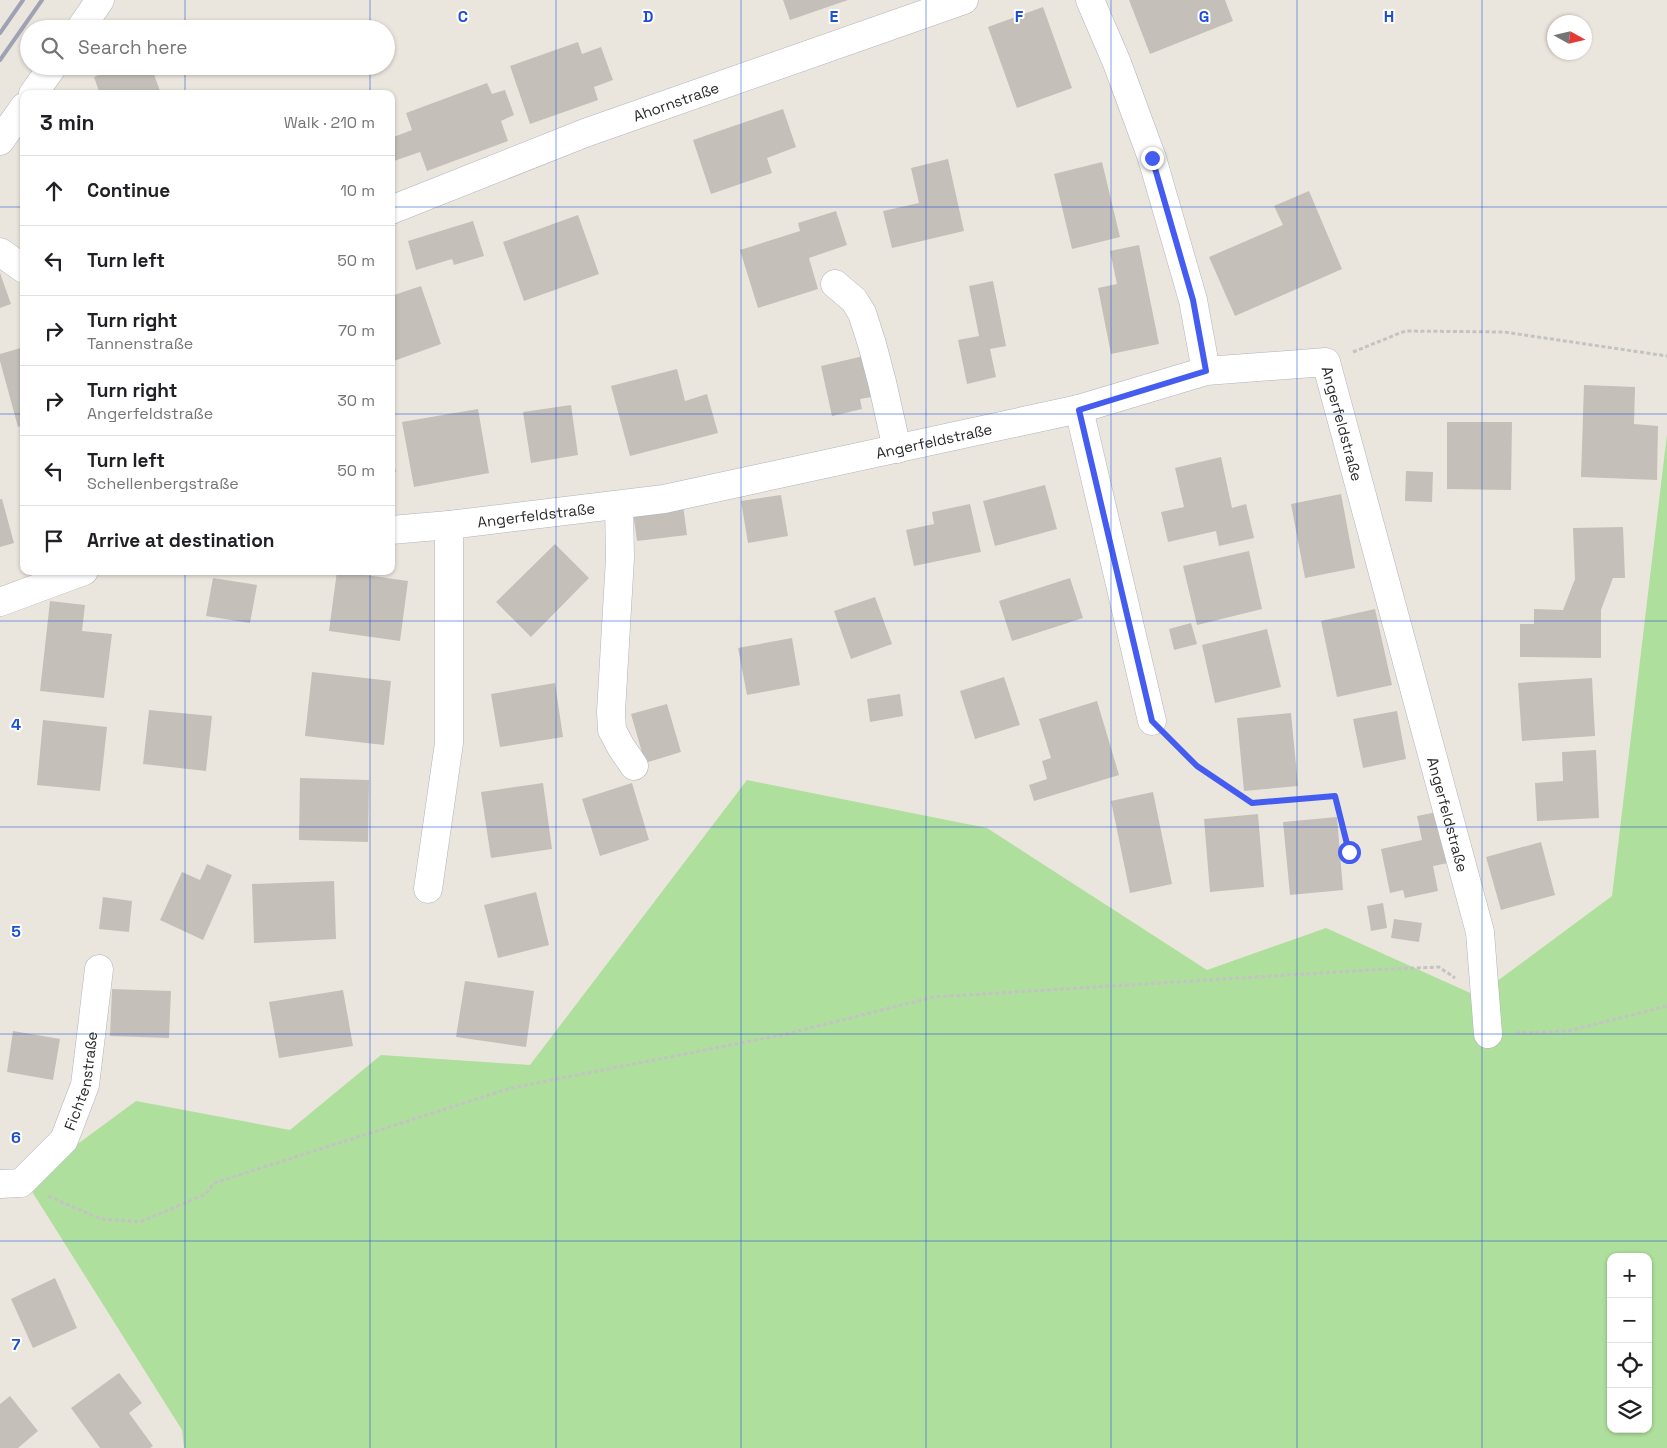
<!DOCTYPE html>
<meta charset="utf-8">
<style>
:root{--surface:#fff;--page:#f2f2f2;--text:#202124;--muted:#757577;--line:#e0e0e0}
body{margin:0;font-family:"Space Grotesk",sans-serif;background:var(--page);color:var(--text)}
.controls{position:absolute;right:15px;bottom:15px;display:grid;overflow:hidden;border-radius:10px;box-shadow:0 1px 4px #0004}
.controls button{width:45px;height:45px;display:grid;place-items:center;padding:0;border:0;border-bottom:1px solid var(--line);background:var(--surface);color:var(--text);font:25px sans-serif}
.compass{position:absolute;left:1547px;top:15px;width:45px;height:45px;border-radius:50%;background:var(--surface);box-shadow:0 1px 4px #0004;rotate:98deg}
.stop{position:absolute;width:15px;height:15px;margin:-11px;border:4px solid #455cf0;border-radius:50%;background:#fff}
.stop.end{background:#455cf0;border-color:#fff;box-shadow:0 1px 5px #0008}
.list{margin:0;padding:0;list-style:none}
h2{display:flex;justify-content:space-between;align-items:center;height:65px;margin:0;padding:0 20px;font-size:21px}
h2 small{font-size:16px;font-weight:400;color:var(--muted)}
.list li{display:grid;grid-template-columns:32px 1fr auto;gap:15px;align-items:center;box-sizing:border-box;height:70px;padding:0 20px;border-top:1px solid var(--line)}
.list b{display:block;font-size:19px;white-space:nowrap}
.list p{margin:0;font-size:16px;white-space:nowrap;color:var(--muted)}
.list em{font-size:16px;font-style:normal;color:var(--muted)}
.icon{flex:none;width:28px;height:28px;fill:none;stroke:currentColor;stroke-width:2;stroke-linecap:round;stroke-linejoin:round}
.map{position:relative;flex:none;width:1667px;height:1448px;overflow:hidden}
.search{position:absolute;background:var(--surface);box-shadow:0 1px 4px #0004;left:20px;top:20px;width:375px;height:55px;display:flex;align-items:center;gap:12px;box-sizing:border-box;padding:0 18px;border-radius:28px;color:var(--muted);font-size:19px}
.panel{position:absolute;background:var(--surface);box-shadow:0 1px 4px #0004;left:20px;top:90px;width:375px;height:485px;border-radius:10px}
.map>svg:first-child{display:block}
</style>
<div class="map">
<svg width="1667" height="1448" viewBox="0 0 1667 1448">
<rect width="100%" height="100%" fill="#ebe6dd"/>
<path fill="#afdf9c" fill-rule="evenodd" d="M1667,434V1448H184L182,1430L26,1182L136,1101L290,1130L381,1055L530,1065L747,780L987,828L1207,970L1326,928L1477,996L1612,896ZM1611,1257H1648V1429H1611Z"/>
<path fill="#c4bfb9" d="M783,0H848L790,20Z
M1129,0H1225L1233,21L1150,54Z
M1043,7L1072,88L1017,108L988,27Z
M578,42L582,54L601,47L613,80L594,87L598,100L530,124L510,66Z
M123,66H151L161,94H100L94,77Z
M487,83L492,94L505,90L514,115L501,121L508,141L427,171L420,152L391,162V138L412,130L406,113Z
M783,109L796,147L767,158L772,173L711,194L693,140Z
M948,159L964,231L892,248L883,211L919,203L911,168Z
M1102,162L1120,237L1072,249L1054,174Z
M1309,191L1342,269L1235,316L1209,257L1283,225L1274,206Z
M836,211L847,245L809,258L818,289L758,308L740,250L800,231L798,223Z
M578,215L599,274L524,301L503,242Z
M473,221L484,256L454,265L452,259L416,270L408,241Z
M1139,245L1159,344L1111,354L1098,288L1117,284L1110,251Z
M0,273L11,304L0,308Z
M993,281L1006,346L990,349L996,377L967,384L958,340L979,336L969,286Z
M421,286L441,344L391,362V296Z
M24,347V425L18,427L0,361V354Z
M868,355L877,396L860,399L862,409L832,416L821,366Z
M677,369L685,401L707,394L718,433L630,456L611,386Z
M1584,385L1635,387L1634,424L1658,426L1657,480L1581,477Z
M571,405L578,455L531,463L523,412Z
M478,409L489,473L414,487L402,422Z
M1447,422H1512L1511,490L1447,489Z
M391,449L396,472L391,473Z
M1221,457L1232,508L1246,504L1254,538L1219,546L1216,531L1168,542L1161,512L1184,507L1175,468Z
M1406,471L1433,472L1432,502L1405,501Z
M1045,485L1057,529L995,546L983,501Z
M1341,494L1355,568L1305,578L1291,504Z
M781,495L788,536L748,543L741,501Z
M0,499H2L14,543L0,547Z
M970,504L981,552L914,566L906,530L934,524L932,512Z
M683,505L687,535L637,541L633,512Z
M1623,527L1625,578H1613L1601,610V658L1520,657V624H1534V609L1563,610L1575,579L1573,528Z
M555,544L589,578L531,637L496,602Z
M1249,551L1262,609L1197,625L1183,566Z
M337,571L408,581L400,641L329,631Z
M213,578L257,585L250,623L206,616Z
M1070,578L1083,618L1012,641L999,601Z
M875,597L892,644L851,659L834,611Z
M50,601L85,605L82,631L112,634L104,698L40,691Z
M1375,609L1392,685L1337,697L1321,621Z
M1191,623L1197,644L1174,650L1169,629Z
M1267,629L1281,687L1215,703L1202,645Z
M792,638L800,685L747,695L738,648Z
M312,672L391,681L384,745L305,736Z
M1004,677L1020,725L975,739L960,691Z
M1592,678L1595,736L1522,741L1518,683Z
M555,683L563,737L500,747L491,694Z
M900,694L903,716L870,722L867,699Z
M1097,701L1119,775L1034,801L1029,785L1047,779L1042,761L1051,758L1039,719Z
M667,704L681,752L645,763L631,714Z
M149,710L212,716L206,771L143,764Z
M1397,711L1406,759L1363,768L1353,719Z
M1291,713L1298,786L1244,791L1237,718Z
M43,720L107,727L100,791L37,785Z
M1596,750L1599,818L1537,821L1535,783L1563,781L1562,752Z
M300,778L369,780L368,842L299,840Z
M543,783L552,849L491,858L481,792Z
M632,783L649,840L600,856L582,799Z
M1153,792L1172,884L1130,893L1111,801Z
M1437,812L1448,863L1433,866L1438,891L1405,898L1403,890L1390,893L1381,849L1422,840L1417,816Z
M1258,814L1264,887L1210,892L1204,819Z
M1337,817L1343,890L1290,895L1283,822Z
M1541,842L1555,895L1501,910L1486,857Z
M207,864L232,875L203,940L160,920L182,872L200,880Z
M334,881L336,939L254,943L252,884Z
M536,892L549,945L498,958L484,905Z
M103,897L132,901L129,932L99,929Z
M1383,903L1387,928L1371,931L1367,906Z
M1394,919L1422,923L1419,942L1391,938Z
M465,981L534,991L526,1047L456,1037Z
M112,989L171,991L169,1038L110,1036Z
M343,990L353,1046L279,1058L269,1002Z
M13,1031L60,1039L53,1080L7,1072Z
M55,1278L77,1328L33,1348L11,1299Z
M119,1373L142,1403L129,1413L153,1446L150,1448H100L71,1408Z
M10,1396L38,1431L18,1448H0V1404Z"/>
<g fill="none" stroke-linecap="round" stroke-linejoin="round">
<defs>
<g id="minor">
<path d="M1090,0L1117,63L1152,158L1193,300L1206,371"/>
<path d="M80,29L100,0"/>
<path d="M33,94L53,66"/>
<path d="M0,141L24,107"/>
<path id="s1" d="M391,210L585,133L964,0"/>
<path d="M0,252L24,269"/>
<path d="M835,284L854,300L862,313L872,344L882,382L897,449"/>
<path d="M1079,409L1152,721"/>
<path d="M619,505L620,558L611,712L612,730L621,747L634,766"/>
<path id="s2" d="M391,530L449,525L664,499L1079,409L1206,371L1326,362L1480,932L1488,1034"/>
<path d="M0,602L84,571"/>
<path d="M428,889L449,743V525"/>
<path id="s3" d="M0,1184L21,1183L64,1140L85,1085L99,969"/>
</g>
</defs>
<use href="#minor" stroke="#b0b2bd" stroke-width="29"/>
<path stroke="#c3c3c3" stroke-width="3" stroke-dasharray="4 2.5" stroke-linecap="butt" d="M1353,352L1405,331L1504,332L1667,356
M1171,740L1197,766L1252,803L1335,796L1349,852
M1516,1033L1568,1031L1667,1006
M48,1196L101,1219L140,1222L206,1194L214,1183L511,1088L782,1035L934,997L1369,970L1439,967L1455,978"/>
<use href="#minor" stroke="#fff" stroke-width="28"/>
<path stroke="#a0a1b3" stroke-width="4" d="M0,33L23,0
M0,60L42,0"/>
</g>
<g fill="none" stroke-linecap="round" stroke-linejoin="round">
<path stroke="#455cf0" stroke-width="6" d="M1152,158L1193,300L1206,371L1079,410L1152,721L1197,766L1252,803L1335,796L1349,852"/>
</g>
<path fill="none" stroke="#1d4ed8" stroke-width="1" stroke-opacity="0.55" d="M185,0V29M370,0V29M556,0V1448M741,0V1448M926,0V1448M1111,0V1448M1297,0V1448M1482,0V1448M185,66V94M370,66V94M0,207H24M391,207H1667M0,414H24M391,414H1667M185,571V1448M370,571V1448M0,621H1667M0,827H1667M0,1034H1667M0,1241H1667"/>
<g text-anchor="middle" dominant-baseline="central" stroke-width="4" stroke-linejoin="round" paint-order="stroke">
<g font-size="15" fill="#2a2a2a" stroke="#fff">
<text stroke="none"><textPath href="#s1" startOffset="305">Ahornstraße</textPath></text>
<text stroke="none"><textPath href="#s2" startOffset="1016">Angerfeldstraße</textPath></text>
<text stroke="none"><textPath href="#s2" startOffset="551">Angerfeldstraße</textPath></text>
<text stroke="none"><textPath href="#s2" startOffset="146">Angerfeldstraße</textPath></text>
<text stroke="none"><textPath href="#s2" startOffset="1421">Angerfeldstraße</textPath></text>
<text stroke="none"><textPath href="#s3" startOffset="144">Fichtenstraße</textPath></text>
</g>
</g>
<g font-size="16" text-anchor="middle" font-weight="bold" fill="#1d4ed8" stroke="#fff" stroke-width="4" stroke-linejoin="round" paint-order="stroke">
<text x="463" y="22">C</text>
<text x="648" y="22">D</text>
<text x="834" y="22">E</text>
<text x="1019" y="22">F</text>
<text x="1204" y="22">G</text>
<text x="1389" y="22">H</text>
<text x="16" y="730">4</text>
<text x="16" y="937">5</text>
<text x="16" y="1143">6</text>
<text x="16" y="1350">7</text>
</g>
</svg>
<div class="controls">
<button>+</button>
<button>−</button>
<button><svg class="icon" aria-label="locate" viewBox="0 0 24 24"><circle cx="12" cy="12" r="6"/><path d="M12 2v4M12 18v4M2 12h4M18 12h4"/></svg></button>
<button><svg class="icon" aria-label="layers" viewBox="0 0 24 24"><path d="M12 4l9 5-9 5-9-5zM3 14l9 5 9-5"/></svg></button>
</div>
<svg class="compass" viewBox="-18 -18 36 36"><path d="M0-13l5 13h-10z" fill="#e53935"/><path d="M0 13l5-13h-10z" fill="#757577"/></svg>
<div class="stop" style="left:1349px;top:852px"></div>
<div class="stop end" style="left:1152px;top:158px"></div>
<div class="search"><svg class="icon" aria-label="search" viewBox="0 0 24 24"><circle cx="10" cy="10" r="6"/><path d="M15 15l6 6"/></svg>Search here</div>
<section class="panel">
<h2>3 min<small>Walk · 210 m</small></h2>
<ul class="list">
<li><svg class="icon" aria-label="ahead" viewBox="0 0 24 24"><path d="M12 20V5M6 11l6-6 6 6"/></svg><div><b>Continue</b></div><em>10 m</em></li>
<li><svg class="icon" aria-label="left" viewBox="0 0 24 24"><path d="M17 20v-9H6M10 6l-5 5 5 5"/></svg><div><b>Turn left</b></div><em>50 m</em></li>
<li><svg class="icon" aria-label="right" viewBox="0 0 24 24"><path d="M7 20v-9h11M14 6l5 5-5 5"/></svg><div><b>Turn right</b><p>Tannenstraße</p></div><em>70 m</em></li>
<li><svg class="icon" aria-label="right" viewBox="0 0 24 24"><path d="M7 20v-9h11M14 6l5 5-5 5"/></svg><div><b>Turn right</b><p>Angerfeldstraße</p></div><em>30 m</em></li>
<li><svg class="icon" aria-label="left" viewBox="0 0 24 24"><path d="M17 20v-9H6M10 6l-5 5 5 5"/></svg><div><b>Turn left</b><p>Schellenbergstraße</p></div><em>50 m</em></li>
<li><svg class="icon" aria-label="arrive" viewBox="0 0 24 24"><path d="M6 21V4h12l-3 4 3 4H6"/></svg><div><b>Arrive at destination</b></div></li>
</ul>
</section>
</div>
